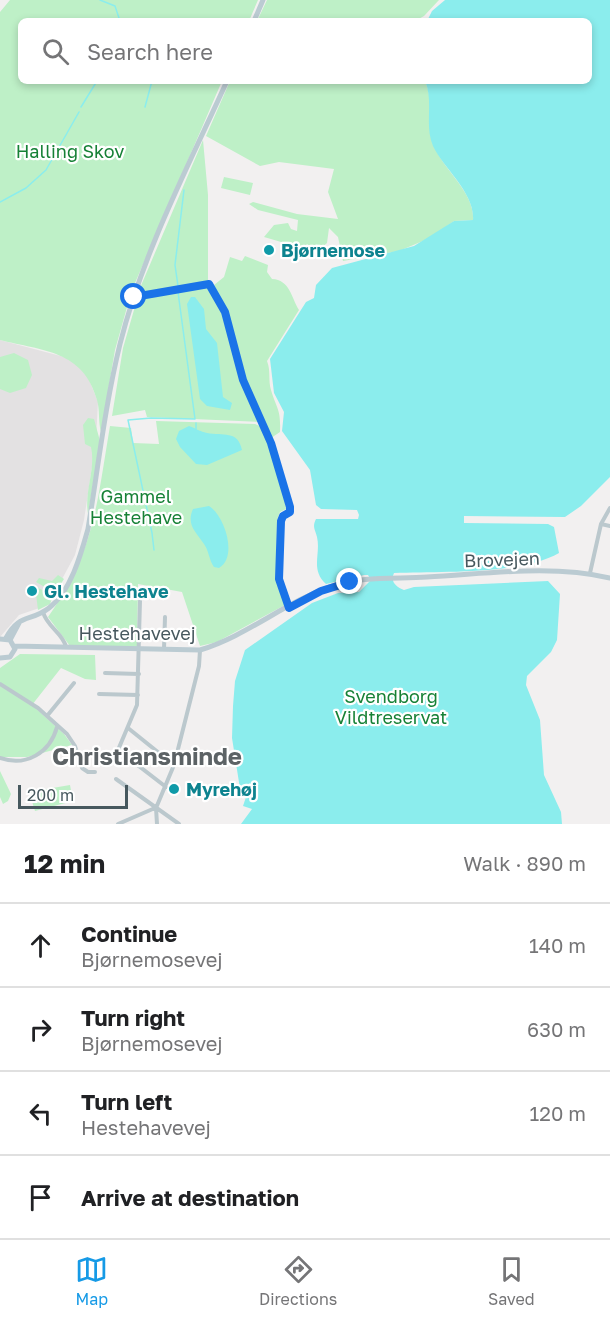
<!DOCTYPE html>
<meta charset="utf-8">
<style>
:root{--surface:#fff;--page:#f2f2f2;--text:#202124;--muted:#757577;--line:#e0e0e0;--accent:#169ae6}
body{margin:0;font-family:"Golos Text",sans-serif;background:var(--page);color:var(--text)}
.scale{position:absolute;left:18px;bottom:15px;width:110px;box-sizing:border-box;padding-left:6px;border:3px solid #47585e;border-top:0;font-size:16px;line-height:21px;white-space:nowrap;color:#47585e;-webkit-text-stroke:4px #fff;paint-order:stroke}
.stop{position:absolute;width:18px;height:18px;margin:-14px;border:4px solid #1a73e8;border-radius:50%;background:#fff}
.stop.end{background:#1a73e8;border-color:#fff;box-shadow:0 2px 6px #0008}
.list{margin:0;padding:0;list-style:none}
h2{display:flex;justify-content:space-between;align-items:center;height:78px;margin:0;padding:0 24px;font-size:26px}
h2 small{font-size:20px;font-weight:400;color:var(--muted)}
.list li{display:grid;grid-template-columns:39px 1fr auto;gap:18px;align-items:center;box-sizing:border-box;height:84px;padding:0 24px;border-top:2px solid var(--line)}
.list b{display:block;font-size:22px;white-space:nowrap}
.list p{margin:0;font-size:20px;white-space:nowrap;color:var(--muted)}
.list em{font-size:20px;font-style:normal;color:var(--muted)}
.icon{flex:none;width:33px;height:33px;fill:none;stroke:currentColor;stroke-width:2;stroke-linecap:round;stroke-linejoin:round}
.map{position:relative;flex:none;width:610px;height:824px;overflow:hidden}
.search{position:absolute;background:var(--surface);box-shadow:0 3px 9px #0003;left:18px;right:18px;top:18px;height:66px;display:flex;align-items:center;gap:15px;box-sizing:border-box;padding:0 21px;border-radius:9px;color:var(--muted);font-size:22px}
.sheet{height:414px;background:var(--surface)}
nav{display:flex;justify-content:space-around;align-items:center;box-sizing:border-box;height:84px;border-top:2px solid var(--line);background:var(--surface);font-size:16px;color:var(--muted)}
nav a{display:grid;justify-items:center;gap:3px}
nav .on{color:var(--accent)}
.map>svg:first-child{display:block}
</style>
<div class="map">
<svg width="610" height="824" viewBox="0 0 610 824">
<rect width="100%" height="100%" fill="#f2f0f0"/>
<path fill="#e3e1e2" d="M0,340L72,359L88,377L98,402L96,440L84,520L75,555L48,605L19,615L0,637Z"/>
<path fill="#bef0c7" d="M10,0H258L249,21H21V81H222L135,283L130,288L131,293L115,350L101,432C98,421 100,410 97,400C83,350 43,351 0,340V12Z
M267,0H439L424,16L415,21H257Z
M230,81H425C435,103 425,127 436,150C446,172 475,194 473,220L454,221L430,238L399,251L343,261L338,237L329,228L327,243L321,248L308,245L297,252L288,244L264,237L274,225L288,223L291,229L297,231L298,220L258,210L249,204L253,202L297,214L338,219L328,192L334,169L279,162L260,166L206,136Z
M203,140L208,195V281L137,295Z
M224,177L253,183L250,195L221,188Z
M245,256L268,265L267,272L272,279C290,280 291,297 299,310L267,361C271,371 268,380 271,390C277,410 281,409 280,432L271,438L245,380L227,312L214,285L224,277L230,257L242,261Z
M209,285L224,313L241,381L259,422L147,417L145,410L112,416L123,348L136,303L141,299Z
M14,353L28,360L32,375L26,388L10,393L0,389V357Z
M88,418L94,419L100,441L88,514C84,491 96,469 91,447L85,444L83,425Z
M156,421L255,424L262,427L284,492L286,509L280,512L277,520L276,580L285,605L217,642L200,646L182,592L138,584L137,647L70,646L48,617C95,551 97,502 110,426L131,428L133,443L159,444Z
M58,575L64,579L55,593L36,582L39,578L52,581Z
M35,586L53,596L50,604L38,610Z
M20,654L95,655L96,680L85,679L61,668L32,705L64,734L72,745L27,757H0V668Z
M0,771L11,794L8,801L3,804L0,797Z
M70,785L73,801L35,811L29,792Z"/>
<path fill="#8beded" d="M445,0H610V477L581,506L565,517L464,516V523L548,524L554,527L559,553C521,575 440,571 394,573C390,582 396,587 404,590L414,587L548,581L560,594L557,640L551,652L527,676L526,685L540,720L544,775L561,812L562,824H241L252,809L243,806L246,797L241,795L232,738L233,706L235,681L245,650L312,603L338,593L359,592L371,580L368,575H364L326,584C310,570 321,554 317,537C315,529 312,527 316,519H358L359,515L357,510L321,509L316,505L310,470L282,431L284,412L274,393L270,359L306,302L314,298L316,285L332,268L414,246L454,221L473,220C475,193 444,169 433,146C424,125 434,102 425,81H589V21H427L432,11Z
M191,297H195L204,309L206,329L217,343L223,397L232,403L230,410L207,406L200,399L187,304Z
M189,426C195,428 201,432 207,433C223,436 238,430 242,450L207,465L196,464L180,447L176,439L179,431Z
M209,506C225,516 238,557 219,568L214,567C209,560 209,551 204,544C196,532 186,525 193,509Z"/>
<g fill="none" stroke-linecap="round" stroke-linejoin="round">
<path stroke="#8beded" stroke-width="1.5" d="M100,0L115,6L120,21
M81,107L97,81
M145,107L152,81
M0,202L26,188L46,170L79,112
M178,286L175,265L184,190
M196,423V429
M154,550L152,533L128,420L151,418L195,419L178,292"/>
<path stroke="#bbc8cd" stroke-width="4" d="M134,297L209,283L225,313L243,380L271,443L290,507V512L283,516L281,521L279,579L289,607
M601,524L610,526
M590,573L601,524L610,508
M140,601L137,705L118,750L166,787
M43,612C47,627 63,633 66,647
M164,649L165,617
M105,673L139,674
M0,684L38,708L67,734L75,746L82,768L88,772H95
M99,694L138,695
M47,716L74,683
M128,728L174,765
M0,758C26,767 50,753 57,727
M116,779L179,824
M118,824L155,808
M157,824L156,808L174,765L199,666L200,650"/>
<path stroke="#bbcbd2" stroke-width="5" d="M254,21L263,0
M6,638C19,613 31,622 49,608C71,591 81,554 88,529C98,468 105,405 120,344C143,252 188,167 227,81
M0,639L10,640L15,649L10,657L0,658
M10,640L19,623
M14,646L200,650C247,636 285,602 332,586C361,576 396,579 427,577C487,574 551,564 610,578"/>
</g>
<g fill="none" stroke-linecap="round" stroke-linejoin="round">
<path stroke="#1a73e8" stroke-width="8" d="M134,297L209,284L225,312L243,380L271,443L290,507V512L283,516L281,521L279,579L289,608L321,591L350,582"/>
</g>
<g fill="#0f9aa8" stroke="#fff" stroke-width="2">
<circle cx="269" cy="250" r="6"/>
<circle cx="32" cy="591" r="6"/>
<circle cx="174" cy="789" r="6"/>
</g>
<g text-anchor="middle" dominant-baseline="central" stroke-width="4.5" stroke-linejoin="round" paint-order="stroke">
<g font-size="18" fill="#168136" stroke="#fff">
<text x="70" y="151">Halling Skov</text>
<text x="136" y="496">Gammel<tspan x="136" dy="21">Hestehave</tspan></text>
<text x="391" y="696">Svendborg<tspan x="391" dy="21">Vildtreservat</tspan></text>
</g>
<g font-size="18" font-weight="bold" fill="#0d838f" stroke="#fff" text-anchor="start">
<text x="281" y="250">Bjørnemose</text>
<text x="44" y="591">Gl. Hestehave</text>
<text x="186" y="789">Myrehøj</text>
</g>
<g font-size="18" fill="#47585e" stroke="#fff">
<text transform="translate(502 559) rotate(-2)">Brovejen</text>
<text x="137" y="633">Hestehavevej</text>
</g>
<g font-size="24" font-weight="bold" fill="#5c6265" stroke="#fff">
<text x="147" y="755">Christiansminde</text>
</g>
</g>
</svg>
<div class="scale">200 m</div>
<div class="stop" style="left:134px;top:297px"></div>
<div class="stop end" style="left:350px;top:582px"></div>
<div class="search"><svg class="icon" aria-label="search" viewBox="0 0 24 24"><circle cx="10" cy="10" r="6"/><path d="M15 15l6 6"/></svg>Search here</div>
</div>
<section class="sheet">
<h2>12 min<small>Walk · 890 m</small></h2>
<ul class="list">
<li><svg class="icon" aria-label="ahead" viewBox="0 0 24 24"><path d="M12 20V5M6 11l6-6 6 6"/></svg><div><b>Continue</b><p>Bjørnemosevej</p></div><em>140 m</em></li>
<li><svg class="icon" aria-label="right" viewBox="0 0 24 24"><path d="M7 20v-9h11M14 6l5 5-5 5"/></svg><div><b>Turn right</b><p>Bjørnemosevej</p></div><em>630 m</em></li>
<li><svg class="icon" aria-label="left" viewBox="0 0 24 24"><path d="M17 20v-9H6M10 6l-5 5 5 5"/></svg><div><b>Turn left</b><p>Hestehavevej</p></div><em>120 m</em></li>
<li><svg class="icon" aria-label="arrive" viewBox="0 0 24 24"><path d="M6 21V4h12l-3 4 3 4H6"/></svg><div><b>Arrive at destination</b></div></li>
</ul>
</section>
<nav>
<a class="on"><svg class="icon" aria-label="map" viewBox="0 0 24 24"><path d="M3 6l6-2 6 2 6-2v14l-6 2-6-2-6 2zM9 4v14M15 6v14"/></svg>Map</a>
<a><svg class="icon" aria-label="directions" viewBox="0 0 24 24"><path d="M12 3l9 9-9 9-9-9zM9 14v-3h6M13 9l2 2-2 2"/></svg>Directions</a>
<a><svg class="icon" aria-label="saved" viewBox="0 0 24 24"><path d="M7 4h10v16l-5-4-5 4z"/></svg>Saved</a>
</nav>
